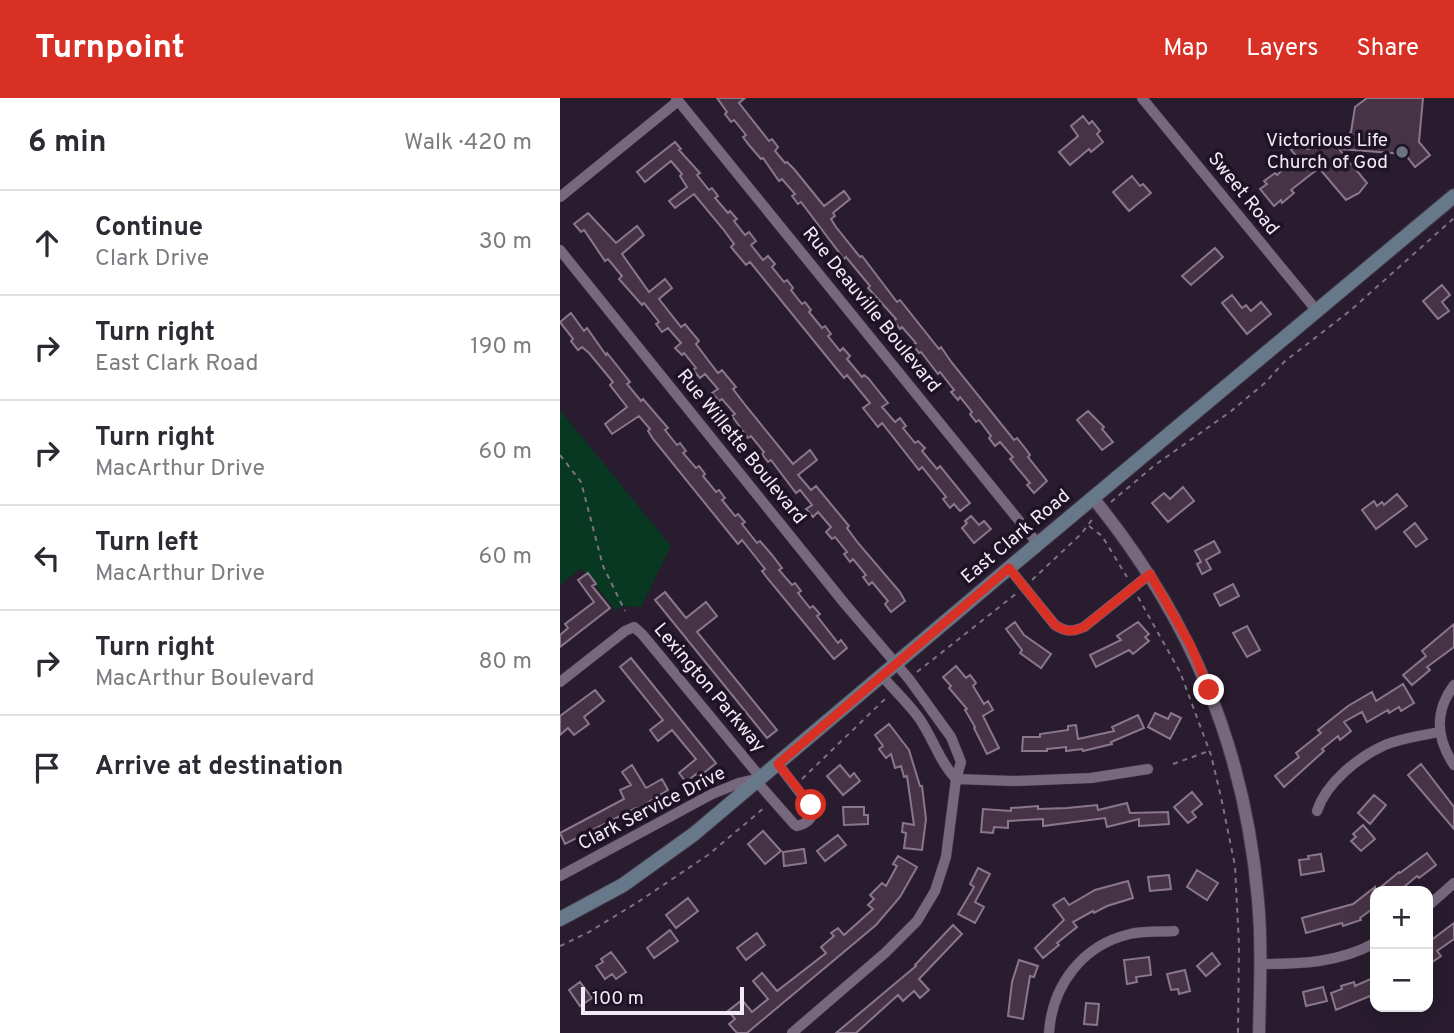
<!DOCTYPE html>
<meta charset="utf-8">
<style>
:root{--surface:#fff;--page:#f7f7f7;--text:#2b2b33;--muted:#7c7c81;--line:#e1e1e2;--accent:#d93025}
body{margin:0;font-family:Overpass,sans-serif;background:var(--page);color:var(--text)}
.controls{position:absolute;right:21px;bottom:21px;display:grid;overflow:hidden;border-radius:14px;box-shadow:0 7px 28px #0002}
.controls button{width:63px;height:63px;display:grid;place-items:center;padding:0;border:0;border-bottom:2px solid var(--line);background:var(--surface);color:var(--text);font:35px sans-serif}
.scale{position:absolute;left:21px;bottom:18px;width:163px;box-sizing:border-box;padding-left:7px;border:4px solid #f3eaf7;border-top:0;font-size:19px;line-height:24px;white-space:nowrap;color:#f3eaf7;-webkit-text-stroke:5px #1e1324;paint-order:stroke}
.stop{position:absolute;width:21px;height:21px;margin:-16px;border:5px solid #d93025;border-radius:50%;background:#fff}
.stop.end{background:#d93025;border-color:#fff;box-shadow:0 2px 7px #0008}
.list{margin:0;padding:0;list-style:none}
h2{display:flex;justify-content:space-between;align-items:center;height:91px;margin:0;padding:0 28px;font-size:30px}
h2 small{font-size:23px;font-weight:400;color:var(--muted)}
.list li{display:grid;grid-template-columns:46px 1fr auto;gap:21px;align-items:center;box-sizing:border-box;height:105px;padding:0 28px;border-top:2px solid var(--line)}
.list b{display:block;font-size:26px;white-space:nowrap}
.list p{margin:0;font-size:23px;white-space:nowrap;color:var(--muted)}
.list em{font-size:23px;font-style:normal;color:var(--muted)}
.icon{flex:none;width:38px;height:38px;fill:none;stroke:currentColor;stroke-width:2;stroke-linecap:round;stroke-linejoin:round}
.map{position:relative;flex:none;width:894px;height:935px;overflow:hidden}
header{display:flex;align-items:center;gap:42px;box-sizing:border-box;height:98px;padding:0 35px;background:var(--accent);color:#fff}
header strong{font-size:33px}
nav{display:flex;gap:38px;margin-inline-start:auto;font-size:24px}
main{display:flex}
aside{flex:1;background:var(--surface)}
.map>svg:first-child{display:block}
</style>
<header>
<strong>Turnpoint</strong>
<nav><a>Map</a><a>Layers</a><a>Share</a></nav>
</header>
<main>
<aside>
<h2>6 min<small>Walk · 420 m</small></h2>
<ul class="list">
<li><svg class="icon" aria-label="ahead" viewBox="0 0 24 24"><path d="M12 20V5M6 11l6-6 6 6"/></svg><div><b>Continue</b><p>Clark Drive</p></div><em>30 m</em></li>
<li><svg class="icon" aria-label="right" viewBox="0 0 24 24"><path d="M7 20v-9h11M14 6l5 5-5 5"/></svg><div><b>Turn right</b><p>East Clark Road</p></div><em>190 m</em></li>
<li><svg class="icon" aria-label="right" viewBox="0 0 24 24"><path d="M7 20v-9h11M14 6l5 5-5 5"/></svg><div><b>Turn right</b><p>MacArthur Drive</p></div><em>60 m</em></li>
<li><svg class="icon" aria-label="left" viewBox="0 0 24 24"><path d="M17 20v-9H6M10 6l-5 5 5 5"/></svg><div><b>Turn left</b><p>MacArthur Drive</p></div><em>60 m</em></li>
<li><svg class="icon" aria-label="right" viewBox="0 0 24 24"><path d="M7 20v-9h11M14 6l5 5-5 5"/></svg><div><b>Turn right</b><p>MacArthur Boulevard</p></div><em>80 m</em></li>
<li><svg class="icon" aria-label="arrive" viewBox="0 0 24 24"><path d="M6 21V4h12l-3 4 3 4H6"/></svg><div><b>Arrive at destination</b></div></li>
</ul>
</aside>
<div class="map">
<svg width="894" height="935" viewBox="0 0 894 935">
<rect width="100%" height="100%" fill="#281c2e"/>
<path fill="#083821" d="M0,312L111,448L81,509L64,508L55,512L21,470L0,487Z"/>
<path fill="#463446" stroke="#8b778c" stroke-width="2" d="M157,0H185L179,5L209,43L212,41L218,49L215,53L225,65L227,64L234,71L264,108L284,93L290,101L273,115L275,118L271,121L276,129L300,159L302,158L337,204L340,202L379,251L381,249L392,265L454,342L457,340L465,350L470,357L468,359L487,383L474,395L467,387L470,385L450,361L453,359L440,344L435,348L429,340L431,338L419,322L416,324L410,316L412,314L400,299L398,302L391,294L394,292L380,274L378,276L361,254L359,255L353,247L356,245L342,229L340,231L334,223L336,221L308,190L310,188L286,159L284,161L241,104L238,106L232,98L235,96L222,81L219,83L203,60L201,61L189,47L183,39L186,37L174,22L171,24L165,16L167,14Z
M807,0H863L859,44L870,57L855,69L845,56L779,51L807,85L799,95L786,102L759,70L731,92L734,95L722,105L721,102L714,108L700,91L707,86L704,83L715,75L717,77L737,59L723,42L733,35L747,51L756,50L769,39L775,47L791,34L795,9Z
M523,18L529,26L532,23L540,33L537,36L543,44L531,54L529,51L510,67L499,54L518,38L511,28Z
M115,44L121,51L119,52L140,75L137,77L149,92L152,90L158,98L155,100L168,115L170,113L177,121L174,123L185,137L189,134L196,143L191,147L203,162L208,158L215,166L212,169L224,184L227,182L233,190L231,192L242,206L245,204L251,212L249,214L262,230L265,228L271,236L268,238L280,253L283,250L290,258L287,261L302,279L304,277L308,280L328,305L322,309L335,324L340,320L346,328L343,330L355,345L358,343L365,350L362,353L377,371L380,368L410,405L400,413L394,406L390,410L383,401L386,399L362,369L359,372L322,325L318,329L303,310L310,305L287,277L284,280L190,164L186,167L171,149L174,146L163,131L134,96L115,110L109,103L127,89L120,78L122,76L111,63L85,84L77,74Z
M572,78L580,88L583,86L591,95L569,113L553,94Z
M28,115L56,145L77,128L84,137L62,156L89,194L105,181L112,190L99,201L121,229L125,226L139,243L136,246L148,262L158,275L162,272L176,289L173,291L186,308L233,366L250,352L257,362L238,377L251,392L256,388L289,428L287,430L298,445L340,494L345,503L331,514L325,506L328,503L312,484L309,487L303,479L306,477L293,461L290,464L284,456L287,454L275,439L272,441L266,434L271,429L258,414L253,419L246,411L252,407L240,392L236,395L211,362L208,364L202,356L204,354L191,338L188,340L172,318L175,316L162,301L159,303L152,295L158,291L145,276L140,280L133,272L136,270L124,255L122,257L115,250L121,245L108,230L102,234L96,226L99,224L84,205L82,207L59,181L62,178L48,161L45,163L24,132L21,134L14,126Z
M655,150L663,159L631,187L622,178Z
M882,187L890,197L882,204L889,213L878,221L863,203Z
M672,197L682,210L686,207L691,213L701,204L711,216L687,236L662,205Z
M11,215L24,233L27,230L46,257L47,255L59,270L70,284L67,286L81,303L83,301L108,330L105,332L117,347L120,345L126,353L123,355L136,370L139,368L145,376L143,378L156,394L159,392L165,400L162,402L175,418L178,416L185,424L182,426L197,445L200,443L212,457L222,470L219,472L232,487L235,485L241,493L238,495L250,510L253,508L260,516L257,518L278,545L281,542L287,550L274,561L208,481L202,473L205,471L182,442L178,446L93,341L88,333L90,331L79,318L52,336L45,326L67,309L50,287L53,284L29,255L22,249L18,252L11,243L13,241L0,224Z
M528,313L544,329L542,331L553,344L542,352L517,322Z
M623,389L634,403L608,424L592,405L604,395L610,401Z
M837,396L847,408L816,431L802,412L814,403L817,408L822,404L824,407Z
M411,418L419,427L424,423L431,431L414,445L402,430L407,425L405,423Z
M855,425L867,441L856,449L844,434Z
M654,443L660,454L646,462L651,471L642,476L637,466L641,464L635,453Z
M28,475L36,486L32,488L50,510L0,549V537L8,530L5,526L34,504L18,482Z
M673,486L679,498L660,508L654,496Z
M105,494L126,520L146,504L157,518L137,534L217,632L207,640L95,502Z
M455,524L464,537L491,556L481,570L460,555L462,552L446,531Z
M578,524L589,536L585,539L589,543L573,556L569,552L536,569L530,557L561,542L557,538Z
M894,526V549L867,569L870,572L852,587L843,577L866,558L862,553Z
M687,528L700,552L687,559L673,535Z
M71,560L156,665L139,679L136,676L126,684L119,675L136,661L112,632L98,643L90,632L103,622L60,569Z
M396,568L406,580L410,577L416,585L413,588L424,606L428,603L433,612L423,618L439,650L427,656L414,630L415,629L405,612L407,611L389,590L391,588L383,579Z
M843,586L854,605L841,613L839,609L829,615L828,612L807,624L802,614L784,624L791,633L780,642L778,638L762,651L764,653L724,689L715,678L739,659L736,655L761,635L758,632L788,608L812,594L816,603Z
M35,592L44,603L24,619L29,626L14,637L8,630L0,637V618Z
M595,615L608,621L611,615L621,620L610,641L588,629Z
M578,617L584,630L551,644L552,646L523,653L522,651L506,653V649L487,651V653H462L463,639H480V636L508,632V628L516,627L518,641L554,633L552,629Z
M329,626L349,652L360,688H362L366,721L362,752L344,750L346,735L342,734L343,725L354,727L347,678L344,679L341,668L335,670L331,656L326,660L319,651L323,648L315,637Z
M861,666L894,709V731L848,677Z
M72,667L86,690L102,681L108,692L77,711L76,710L5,746L0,735L64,701L60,692L71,687L62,674Z
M280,667L290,679L294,675L300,683L283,697L267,678Z
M632,694L642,706L632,714L636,719L628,725L614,709Z
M814,697L826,707L810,726L798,715Z
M567,705L570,715L608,714L609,726L579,728V721L547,729L545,720L483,728V721L448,723V730L434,729L433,735L421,734L423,711L451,713V710L478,708V711L507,710L537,707L538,712Z
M283,709H304V717H308V726L284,727Z
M803,727L815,741L801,753L791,743L796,739L793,736Z
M203,733L221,753L205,766L188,746Z
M278,737L286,747L265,763L257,753Z
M244,751L246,765L224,768L223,754Z
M867,755L876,767L859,780L857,778L839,793H816L839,774L840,775Z
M761,756L764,773L741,777L739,762L749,761L748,758Z
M338,758L357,769L340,799L316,827L187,935H177L169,926L175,921L168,913L182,902L192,914L208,901L193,883L202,875L217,893L266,855L261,849L274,838L271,835L278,830L284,837L313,811L308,807L314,801L310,797L322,785L326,788L337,768L333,766Z
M418,770L430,776L415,804L424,809L415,825L398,816L414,789L410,786Z
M637,772L658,785L647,802L627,789Z
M609,777L611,791L590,793L588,779Z
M568,783L573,800L547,808L534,815L533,813L513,824L517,829L497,845L499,847L483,860L475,850L504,822L493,807L504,800L509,807L535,792Z
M815,789V809L800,820L801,822L783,828L782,825L746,835L742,820L793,806Z
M128,800L138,813L116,830L106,817Z
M894,825V841L877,853L881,858L868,867V840L870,843Z
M393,827L402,836L359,881L369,892L360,900L354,893L343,903L338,897L296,935H276L356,868L355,867Z
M110,832L118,843L94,860L87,850Z
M197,835L205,847L186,862L177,850Z
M51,854L66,874L56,881L52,876L45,881L36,868L43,864L41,861Z
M652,855L660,866L646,878L637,868Z
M589,859L591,877L576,879L577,884L567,886L564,862Z
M459,862L478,868L474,879L470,878L463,921L448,918L452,884Z
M625,872L630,893L619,896L618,891L611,892L607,876Z
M815,879V896L776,912L771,895L782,891L781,888L794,884L795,888Z
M20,884L32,900L20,908L9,892Z
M763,889L767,903L746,908L743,894Z
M526,905L539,906L537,927L524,926Z"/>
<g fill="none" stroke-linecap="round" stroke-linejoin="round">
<defs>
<path id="minor" d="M116,0L478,446
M582,0L757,213
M0,99L118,3
M0,152L285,506L349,581L391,639L401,664L396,681L386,759L375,793L357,823L325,855L232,935
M449,470L495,527C506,534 512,534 524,529L590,476
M322,578C334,592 348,605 359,620C373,640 379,663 396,681
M0,584L65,533L74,529L82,536L201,680L179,685L152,696L0,778
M894,587C874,614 876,640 894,667
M396,681L453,683L531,680L588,671
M197,684L234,726L237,728C247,725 251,722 254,713L218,666
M757,713C766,685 798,659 825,647C841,640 861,638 878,634
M868,808L894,785
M700,866C741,866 778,865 815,845
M489,935C492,888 522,847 570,836C583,833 600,834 614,833"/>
<path id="tertiary" d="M533,400C630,519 685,649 698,802C702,846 700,891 699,935"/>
<path id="secondary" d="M0,821L63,787L134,736L449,470L894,98"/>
</defs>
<use href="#minor" stroke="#433848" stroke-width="11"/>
<use href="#tertiary" stroke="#433848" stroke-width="14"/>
<use href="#secondary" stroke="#433848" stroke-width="16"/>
<path stroke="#7d7282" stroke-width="2" stroke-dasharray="5 5" stroke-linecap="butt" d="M0,357L21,384L43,468L65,513
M551,404L595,367L670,314L706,284L724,264L791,212L894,120
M529,428L542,438L567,479
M472,482L521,436L534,419
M578,499L620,574L651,657L661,699L675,768L679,847L678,935
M357,574L457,495
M613,666L649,653
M242,681L326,600
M0,848L29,834L78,804L148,757L204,710"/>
<use href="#minor" stroke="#77687e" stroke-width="10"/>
<use href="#tertiary" stroke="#77687e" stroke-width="12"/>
<use href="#secondary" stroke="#667889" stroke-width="14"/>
</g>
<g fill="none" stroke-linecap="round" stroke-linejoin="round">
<path stroke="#d93025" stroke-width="9" d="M251,707L218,666L449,470L495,527C506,534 512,534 524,529L590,476L631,548L649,592"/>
</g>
<circle fill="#6b7280" stroke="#1e1324" stroke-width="2.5" cx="842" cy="54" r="7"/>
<g text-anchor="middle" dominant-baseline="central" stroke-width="7" stroke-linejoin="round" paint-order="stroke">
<g font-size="19" fill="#f3eaf7" stroke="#1e1324" text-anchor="end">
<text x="828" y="43">Victorious Life<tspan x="828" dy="22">Church of God</tspan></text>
</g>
<g font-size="19" fill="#f3eaf7" stroke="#1e1324">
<text transform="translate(683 96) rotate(51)">Sweet Road</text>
<text transform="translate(311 212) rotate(51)">Rue Deauville Boulevard</text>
<text transform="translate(181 349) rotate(51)">Rue Willette Boulevard</text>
<text transform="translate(456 439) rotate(-40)">East Clark Road</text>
<text transform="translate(149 590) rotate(50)">Lexington Parkway</text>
<text transform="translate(92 711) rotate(-27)">Clark Service Drive</text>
</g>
</g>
</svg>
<div class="controls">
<button>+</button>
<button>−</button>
</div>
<div class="scale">100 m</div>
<div class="stop" style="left:251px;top:707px"></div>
<div class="stop end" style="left:649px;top:592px"></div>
</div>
</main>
